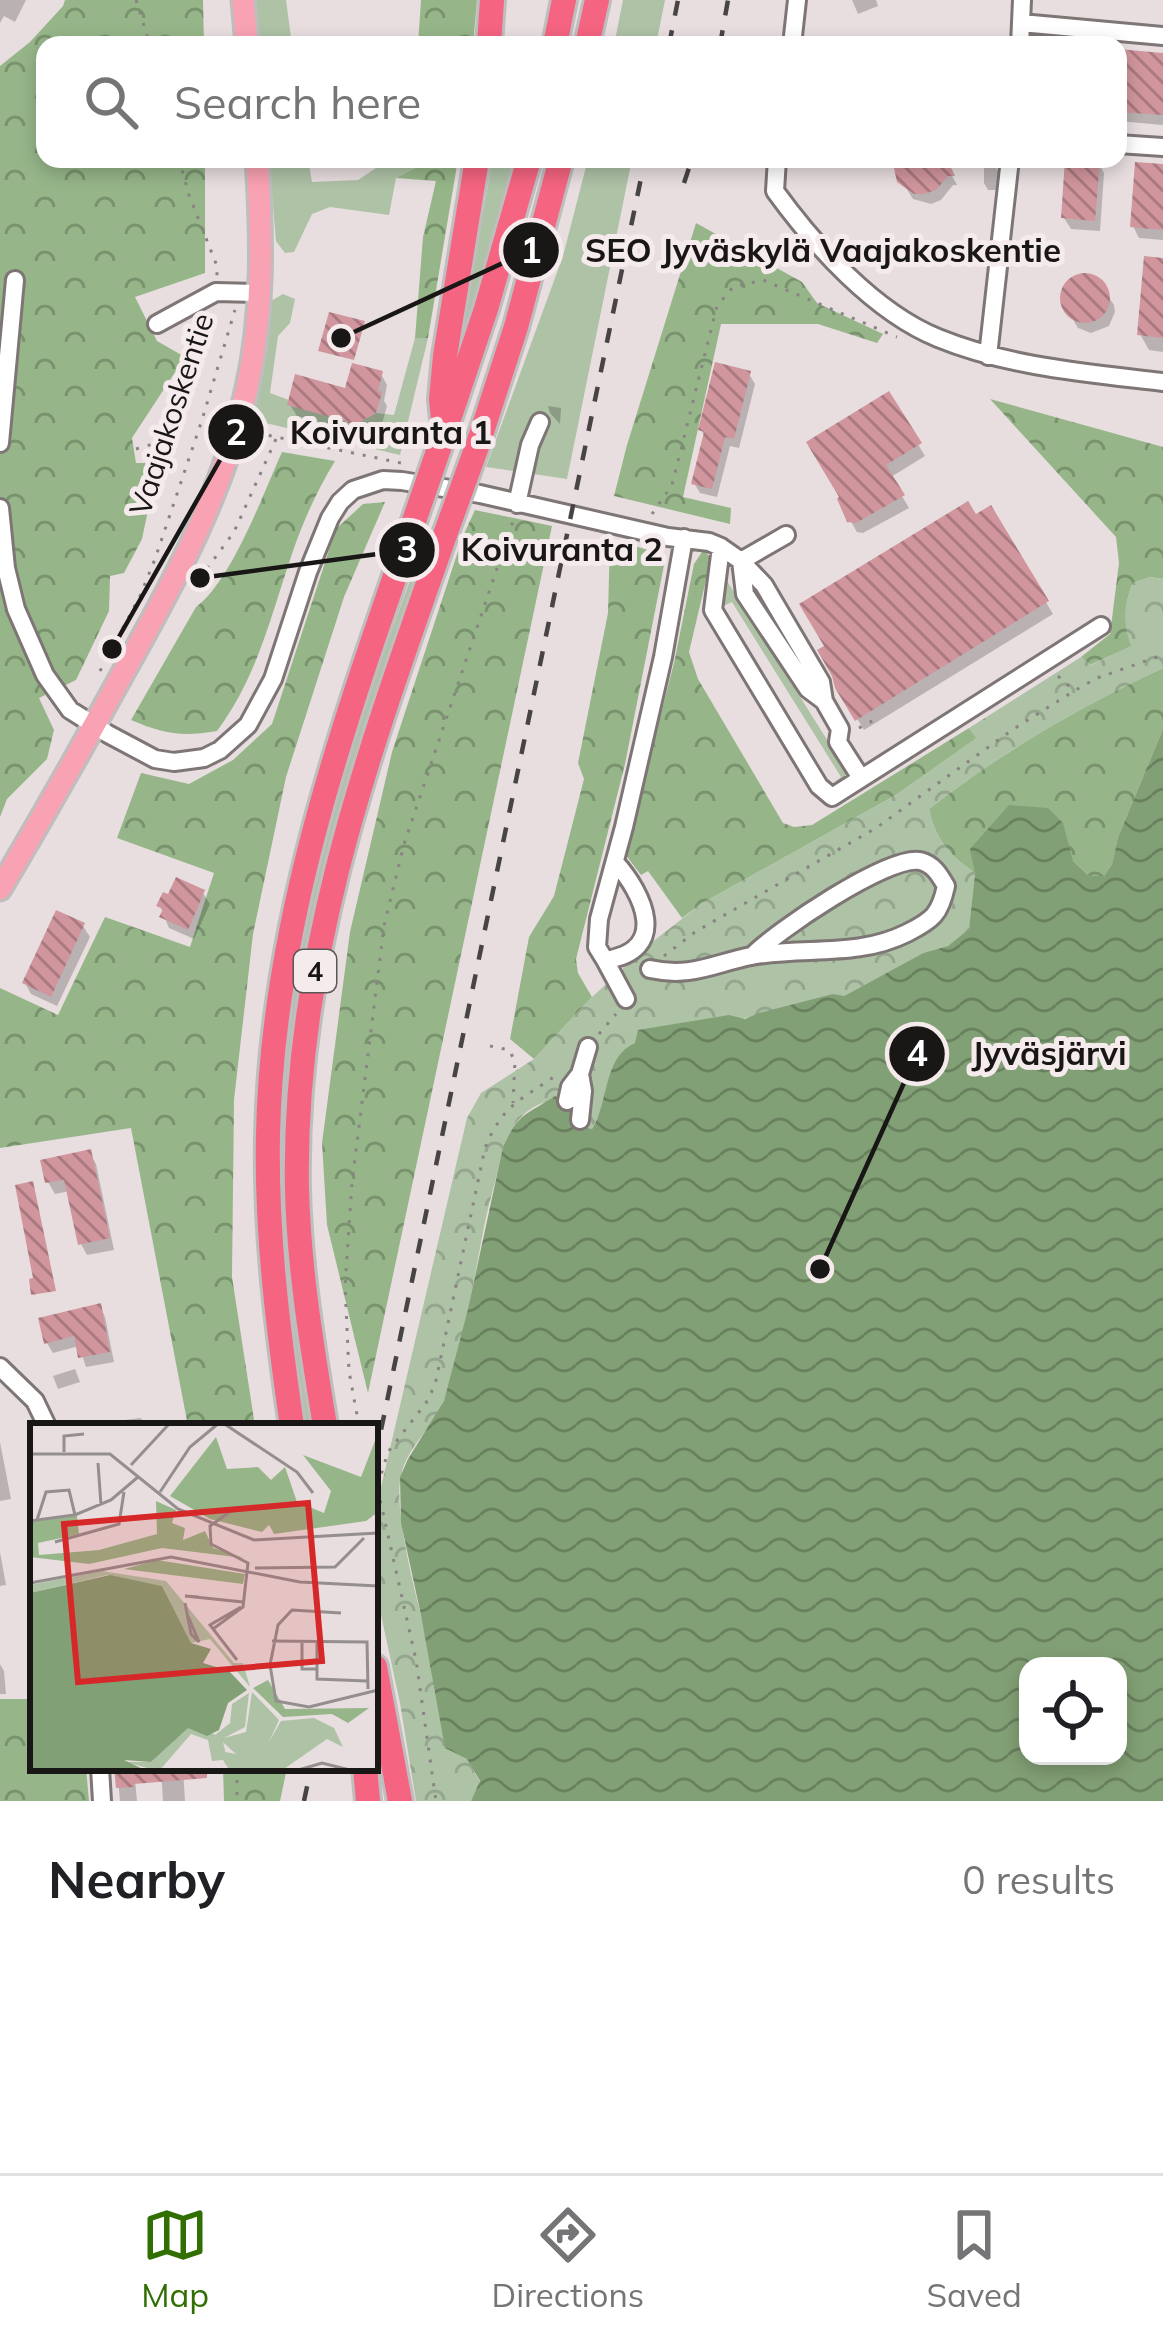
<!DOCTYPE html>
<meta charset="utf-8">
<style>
:root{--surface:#fff;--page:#f6f6f6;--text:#202124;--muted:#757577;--line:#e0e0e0;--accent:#316f02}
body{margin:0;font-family:Mulish,sans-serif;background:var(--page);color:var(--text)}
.controls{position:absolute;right:36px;bottom:36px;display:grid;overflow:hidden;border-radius:24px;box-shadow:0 6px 18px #0003}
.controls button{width:108px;height:108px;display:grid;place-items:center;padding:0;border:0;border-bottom:3px solid var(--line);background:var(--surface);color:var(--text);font:60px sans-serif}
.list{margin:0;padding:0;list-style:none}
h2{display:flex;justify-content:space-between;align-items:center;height:156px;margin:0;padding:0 48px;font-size:51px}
h2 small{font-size:39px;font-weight:400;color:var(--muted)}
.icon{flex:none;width:66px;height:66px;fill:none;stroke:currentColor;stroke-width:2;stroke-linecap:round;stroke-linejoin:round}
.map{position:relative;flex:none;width:1163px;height:1801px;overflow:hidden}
.search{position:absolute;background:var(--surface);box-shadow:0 6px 18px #0003;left:36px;right:36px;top:36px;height:132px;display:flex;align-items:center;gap:30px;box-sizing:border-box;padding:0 42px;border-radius:24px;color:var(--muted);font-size:45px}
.sheet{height:372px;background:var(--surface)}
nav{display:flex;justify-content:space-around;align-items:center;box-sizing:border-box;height:168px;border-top:3px solid var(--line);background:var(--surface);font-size:33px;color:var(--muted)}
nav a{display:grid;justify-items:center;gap:6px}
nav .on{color:var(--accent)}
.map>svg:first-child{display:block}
</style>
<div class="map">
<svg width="1163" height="1801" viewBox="0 0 1163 1801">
<defs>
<pattern id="forest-crowns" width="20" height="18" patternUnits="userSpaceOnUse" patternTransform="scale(3)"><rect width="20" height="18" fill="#96b689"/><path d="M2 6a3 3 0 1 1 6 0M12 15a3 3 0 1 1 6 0" fill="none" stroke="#7a936f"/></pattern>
<pattern id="park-crowns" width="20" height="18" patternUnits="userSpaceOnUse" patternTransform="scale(3)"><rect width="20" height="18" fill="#aec2a6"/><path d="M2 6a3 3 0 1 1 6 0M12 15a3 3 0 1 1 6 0" fill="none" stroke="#95a68e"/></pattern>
<pattern id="water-waves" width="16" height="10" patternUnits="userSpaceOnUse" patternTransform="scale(3)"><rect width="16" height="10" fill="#82a075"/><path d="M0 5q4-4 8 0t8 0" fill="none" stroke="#6a815f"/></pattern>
<pattern id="building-back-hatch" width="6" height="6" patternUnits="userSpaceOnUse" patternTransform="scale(3)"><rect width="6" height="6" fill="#d1969d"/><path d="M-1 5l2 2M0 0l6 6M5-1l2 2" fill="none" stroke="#a9797f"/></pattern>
</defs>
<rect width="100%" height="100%" fill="#e8dedf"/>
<path fill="#aec2a6" d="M255,0H286L292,45H259Z
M623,0H665L656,45H614Z
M269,159H308L312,182L358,180L376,168H415L396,178L389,215L330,207L312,214L294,252L285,253L276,241Z
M492,159H513L495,233L453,375C463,302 482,232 492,159Z
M588,159H632L567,479L486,467L563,256Z
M283,294L295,299L290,323L278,336L270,393L348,422L351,427L376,413L394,415L415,338H428L400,455L253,420L271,301Z
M429,528L435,529L359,743L329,843L305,955L294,1035L295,1310L313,1426H306C270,1232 271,1030 324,839C353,733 392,631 429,528Z
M727,581L848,773L847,781L835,787L831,785L841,777L732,602L721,607L724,582Z"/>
<path fill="url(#forest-crowns)" d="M65,0H203L204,45H45V159H205V273L135,297L157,341L185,357L132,438L136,463H158L142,539L124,573L110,576L109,611L76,680L39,698L54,730L47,759L7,799L0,817V66L30,42L63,6Z
M421,0H477L473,45H418Z
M418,159H458L428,338H415L423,237L436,181L396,178L415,168Z
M696,223L802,282L817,303L883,334L877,343L818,324H721L683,497L731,508L730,524L614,496L627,445Z
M990,399L1163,447V579L1150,577L1133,583C1124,603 1123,625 1132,646L1090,665L1081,657L1110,634L1119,563L1116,537Z
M282,452L335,461C318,489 305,517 294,548C272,611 258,677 217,731C181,737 164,734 131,720L196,607C231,582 264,492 282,452Z
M385,502L344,597L286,777L253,934L234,1100L232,1277L255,1426H188L131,1128L0,1148V988L58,1015L105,917L190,947L214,873L117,838L141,773L189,784L233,760L272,724L336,529L363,504Z
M475,510L552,526L368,1393L327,1225L322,1143L350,932L392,752L463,536Z
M610,539L666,555L625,764L576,959L578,973L592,997L534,1059L510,1039L529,937L554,896L584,779L578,763L608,613Z
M704,549L711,559L689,652L698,679L783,823L794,827L812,825L969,728L977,738L896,795L701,904L682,918L648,871L641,875L625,854L674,663L694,564Z
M1163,668V729L1118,837L1112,864L1104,876H1089L1073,861L975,873C950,856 935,839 929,809C1000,753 1081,706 1163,668Z
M0,1699H33V1768H86L89,1801H0Z
M223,1768H287L280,1801H224Z"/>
<path fill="url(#park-crowns)" d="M1150,577L1163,579V668C1082,706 1000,753 929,809C935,839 950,856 975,873L969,930L948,946L923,953L844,996L635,1043L606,1087L604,1104L592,1129L575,1124L545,1102C522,1110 512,1126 503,1147C498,1174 489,1201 484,1227C473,1284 464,1342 446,1396C436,1425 408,1445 401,1475C388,1526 452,1735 480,1782L471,1801H416L400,1703L375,1587V1513L467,1118L481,1093L534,1059L592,997L651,943L701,904L896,795L976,738L969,728L1081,657L1091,665L1131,646C1123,623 1123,606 1133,583Z"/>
<path fill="url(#water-waves)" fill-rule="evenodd" d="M1163,729V1801H471L480,1781L467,1759L445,1748L421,1615L401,1523L400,1477L408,1459L444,1401L468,1309L503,1147C518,1113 526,1115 555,1096L573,1106L575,1124L592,1129C609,1102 603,1057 635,1043L638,1030L729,1015L745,1019L759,1013L833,994L844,996L923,953L948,946L969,929L975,873L970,849L1009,805L1048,808L1063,823L1073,861L1089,876H1104L1112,864L1118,837ZM1028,1666H1118V1756H1028Z"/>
<path fill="#0003" d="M0,0H26L15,22L4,16L0,23Z
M852,0H876L878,6L858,14Z
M362,38L408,40L410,45H361Z
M1118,52L1163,56V125L1118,121Z
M898,159H943L957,185H953L941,200L931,204L913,199L896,172Z
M1098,162L1104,173L1100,231L1071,229L1064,218Z
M984,166H995L999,173L997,190H988L984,183Z
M1163,167V240L1139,238L1133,226Z
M1163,261V352L1149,350L1140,334Z
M1086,275L1097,280L1114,305L1115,312L1109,326L1091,333L1078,328L1063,303V297L1069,283Z
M381,374L387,385L384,401L387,406L382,424L359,437L357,432L297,416L290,405L348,391Z
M749,374L755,384L739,448L730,446L717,497L700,493L694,483L706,438L701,430Z
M888,395L925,456L891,477L909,508L863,533L857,532L850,520Z
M548,406L561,408L560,424L550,413Z
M990,509L1053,614L864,730L838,687L975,518Z
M203,893L210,904L194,939L169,928L160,906Z
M83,926L90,937L57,1006L31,994L25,983Z
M90,1153L96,1164L114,1250L87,1255L81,1244L70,1191L55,1194L48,1182Z
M100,1306L105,1317L114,1362L86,1367L79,1346L53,1353L47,1343Z
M75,1369L80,1382L58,1389L53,1376Z
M141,1418L145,1426H107V1422Z
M0,1442L11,1499L0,1501Z
M0,1552L6,1585L0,1586Z
M0,1664L4,1671L6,1694H0Z
M117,1768H134L137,1801H120Z
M161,1768H183L185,1801H163Z"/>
<path fill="url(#building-back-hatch)" d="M1118,49L1163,53V115L1118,112Z
M892,159H947L955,176H948L936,190L924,194H914L897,182Z
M1065,159H1100L1095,221L1061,218Z
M1135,162L1163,164V230L1130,227Z
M1144,256L1163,258V338L1137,335Z
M1060 298a25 25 0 1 1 50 0a25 25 0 1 1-50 0Z
M329,312L365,321L354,360L318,351Z
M715,362L751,371L734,439L725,437L712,489L691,484L704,432L698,430Z
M352,363L383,371L378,391L382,392L376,413L350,427L348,422L287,405L295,374L345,388Z
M889,391L922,443L886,465L905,495L856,523L847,522L837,499L839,497L806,442Z
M968,501L976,514L991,505L1049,601L855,721L835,688L832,676L817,650L824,646L799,604Z
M176,877L205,890L188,930L159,917L163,909L156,906L163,892L168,894Z
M56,910L85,923L51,997L22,983Z
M91,1149L110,1238L78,1245L64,1180L45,1183L40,1160Z
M33,1181L56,1291L31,1295L29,1279L33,1278L15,1185Z
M101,1303L110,1352L78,1358L74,1336L44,1344L38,1318Z
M114,1768H207V1778L134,1784V1787L116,1788Z"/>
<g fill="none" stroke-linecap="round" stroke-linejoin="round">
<defs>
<path id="minor" d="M1021,23L1163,36
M792,45L797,0
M1020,45L1022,0
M1118,144L1163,147
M777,159L775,191C815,246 874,312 938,338C1009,367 1087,373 1163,382
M157,324L216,292L260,293
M988,356L1010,159
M0,443L15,280
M517,504L530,445L540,422
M0,508L6,568L16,609L45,675L70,710L108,734L155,759L174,762L204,758L220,750L248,725L273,679L308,572L330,518L340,502L353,490L383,480L402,481L480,494L668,537L709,542L721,547L741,561L764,585L821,682L824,701L840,729L838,742L861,778
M786,535L741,561L745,594L808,689L824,701
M721,547L713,610L819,786L832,797L1101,626
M615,862C644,894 670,951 605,960L597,947L599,919L624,827L663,657L684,538
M605,960L626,999
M650,969C691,978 712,964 751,956C805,946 857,958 907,933C933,920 940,914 946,886C939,874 933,864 920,861C888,855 775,932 752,956
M567,1101L570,1087L580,1074L588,1047
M580,1120L583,1091L580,1074
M0,1367L35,1401L47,1426
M100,1768L102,1801"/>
<path id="major" d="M243,0L247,45
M0,889C42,818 83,746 123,673C174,582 224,491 247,388C264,312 262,236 257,159"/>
<path id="highway" d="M489,45L492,0
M555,45L564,0
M587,45L597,0
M443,419L441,399L445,356L477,159
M444,434L486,309L529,159
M479,441L516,327L561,159
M292,1426C278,1329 266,1233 268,1135C272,922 344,723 413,524
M325,1426C312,1347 299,1269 297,1190C292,957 370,748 446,532
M375,1667L400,1801
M365,1768L368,1801"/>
</defs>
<use href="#minor" stroke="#7e7575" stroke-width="22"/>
<use href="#major" stroke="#bfbebe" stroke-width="27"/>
<use href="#highway" stroke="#bfbebe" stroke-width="30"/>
<path stroke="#898383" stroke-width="3" stroke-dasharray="3 9" stroke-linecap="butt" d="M136,0L150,45
M179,159L189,195L217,266V277
M257,433L401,463
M136,449C149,445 162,443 169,431C187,403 191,352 198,319
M652,514L672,485L717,306L733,287L763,280L897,337
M200,578L234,532L276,439
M100,671L140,596L155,559L202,420L235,310
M1058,676L1073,690
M859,728L876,719
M664,956L695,932L876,828L1012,730L1074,691L1097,678L1163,655
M599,1034L616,1014
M490,1046L509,1050L515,1061L513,1103
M359,1426L349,1371L345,1286L352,1183L384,926L404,844L513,521
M375,1477L416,1660L436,1801
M378,1485L388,1452L426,1403L435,1385L485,1148C503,1104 521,1100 558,1074
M237,1768V1801"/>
<use href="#minor" stroke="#fff" stroke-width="16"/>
<use href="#major" stroke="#f9a2b3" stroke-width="21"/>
<use href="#highway" stroke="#f56481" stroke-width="24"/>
<path stroke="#484344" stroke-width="4.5" stroke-dasharray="15 15" stroke-linecap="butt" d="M669,45L678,0
M720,45L728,0
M684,183L692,159
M375,1459L645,159
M304,1801L311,1768"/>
<defs>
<path id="highway-bridge" d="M413,524L444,434
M446,532L479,441"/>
</defs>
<use href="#highway-bridge" stroke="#bfbebe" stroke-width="30" stroke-linecap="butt"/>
<use href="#highway-bridge" stroke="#f56481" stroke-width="24"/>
</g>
<g text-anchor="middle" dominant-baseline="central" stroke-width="10" stroke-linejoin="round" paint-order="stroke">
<rect fill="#f5ebec" stroke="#5b5656" stroke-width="3" x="294" y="950" width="42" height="42" rx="9"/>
<g font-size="27" font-weight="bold" fill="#191616">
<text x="315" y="971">4</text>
</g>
<g font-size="30" fill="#191616" stroke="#f5ebec">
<text transform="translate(171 414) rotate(-72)">Vaajakoskentie</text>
</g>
</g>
<g transform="translate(30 1423)">
<rect width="348" height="348" fill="#e8dedf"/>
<path d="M222,269L249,297L239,319L251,298L284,295L304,305L313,324L297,316L254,346L200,348L195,329L206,331L185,312L200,300L202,281L219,270L215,304L194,315L216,309Z" fill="#aec2a6"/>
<path d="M348,10V89L336,98L244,111L239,102L232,109L180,96L140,73L186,14L197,46L228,44L241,57L255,44L267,79L294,90L301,68L273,32L331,54ZM126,78L146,87L142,100L155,105L153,117L175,108L183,125L214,135L132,125L59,141L0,134V99L47,93L49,111L8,120L9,132L69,127L127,111ZM127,137L215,151L213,161L94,146ZM238,257L255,286L339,285L318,300L302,291L253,294L223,265Z" fill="#96b689"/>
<path d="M72,148L136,158L204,240H213L220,264L180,216L161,220L132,163L77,152L0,170V162ZM169,304L192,315L200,348L193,337L182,338L178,317L161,311L129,348L95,339H121L157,305Z" fill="#aec2a6"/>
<path d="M80,152L132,163L161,220L181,226L173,240L199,248L217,267L198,280L189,307L177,313L158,305L121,339L94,337L117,348H0V170Z" fill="#82a075"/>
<path fill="none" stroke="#82a075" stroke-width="6" d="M0,275L54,348"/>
<path fill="none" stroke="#958e8f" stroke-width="3" d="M193,0L267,49L283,70M34,29V13L54,11M0,31H80L148,86L224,117L348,110M68,40L71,82M101,42L140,0M130,69L160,24L189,0M7,97L16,69L39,67L45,92L81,77L108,54M0,98L44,92M25,119L89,101L94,69M225,145L305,144L334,115M0,160L141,134L270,159L348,163M169,174L155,173L213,179M155,180L161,211L169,219L158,193M311,190L262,187L248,202L240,242L246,278L279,284L348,267M183,206L213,184L218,140L181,121L180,103L201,88L240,85M242,218L337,219L338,266M272,219V246H287M287,220V256L337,258M207,237L180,202L211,184M265,348L292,340L324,348"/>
<path fill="#d62828" fill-opacity="0.15" stroke="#d62828" stroke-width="6" d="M278,80L292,238L48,259L34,101Z"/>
<rect width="348" height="348" fill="none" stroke="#191616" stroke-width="6"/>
</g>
<path fill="none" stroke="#191616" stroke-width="4.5" d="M341 338L531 250M112 649L236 432M200 578L407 550M820 1269L917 1054"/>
<g fill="#191616" stroke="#f5ebec" stroke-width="4.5">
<circle cx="341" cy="338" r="12"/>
<circle cx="112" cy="649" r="12"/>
<circle cx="200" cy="578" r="12"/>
<circle cx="820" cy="1269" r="12"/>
<circle cx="531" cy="250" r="30"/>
<circle cx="236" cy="432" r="30"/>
<circle cx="407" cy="550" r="30"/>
<circle cx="917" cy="1054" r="30"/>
</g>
<g font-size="36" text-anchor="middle" font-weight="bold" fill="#fff">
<text x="531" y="263">1</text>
<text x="236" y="445">2</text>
<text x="407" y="562">3</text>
<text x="917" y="1066">4</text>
</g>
<g font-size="33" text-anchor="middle" font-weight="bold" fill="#191616" stroke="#f5ebec" stroke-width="10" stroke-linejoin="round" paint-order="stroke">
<text x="823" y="262">SEO Jyväskylä Vaajakoskentie</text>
<text x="391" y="444">Koivuranta 1</text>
<text x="562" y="561">Koivuranta 2</text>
<text x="1049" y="1065">Jyväsjärvi</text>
</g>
</svg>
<div class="controls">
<button><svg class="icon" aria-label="locate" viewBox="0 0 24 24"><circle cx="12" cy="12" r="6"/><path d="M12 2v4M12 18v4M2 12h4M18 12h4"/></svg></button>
</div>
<div class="search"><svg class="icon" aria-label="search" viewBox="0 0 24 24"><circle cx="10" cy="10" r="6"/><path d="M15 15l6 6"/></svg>Search here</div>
</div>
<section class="sheet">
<h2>Nearby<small>0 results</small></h2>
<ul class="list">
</ul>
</section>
<nav>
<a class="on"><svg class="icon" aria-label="map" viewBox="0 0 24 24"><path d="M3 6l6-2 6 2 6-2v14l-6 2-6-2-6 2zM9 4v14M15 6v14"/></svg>Map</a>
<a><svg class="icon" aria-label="directions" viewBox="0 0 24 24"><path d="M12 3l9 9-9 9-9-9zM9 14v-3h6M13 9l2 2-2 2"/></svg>Directions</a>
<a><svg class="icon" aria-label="saved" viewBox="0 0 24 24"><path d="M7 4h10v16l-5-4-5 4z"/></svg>Saved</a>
</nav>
